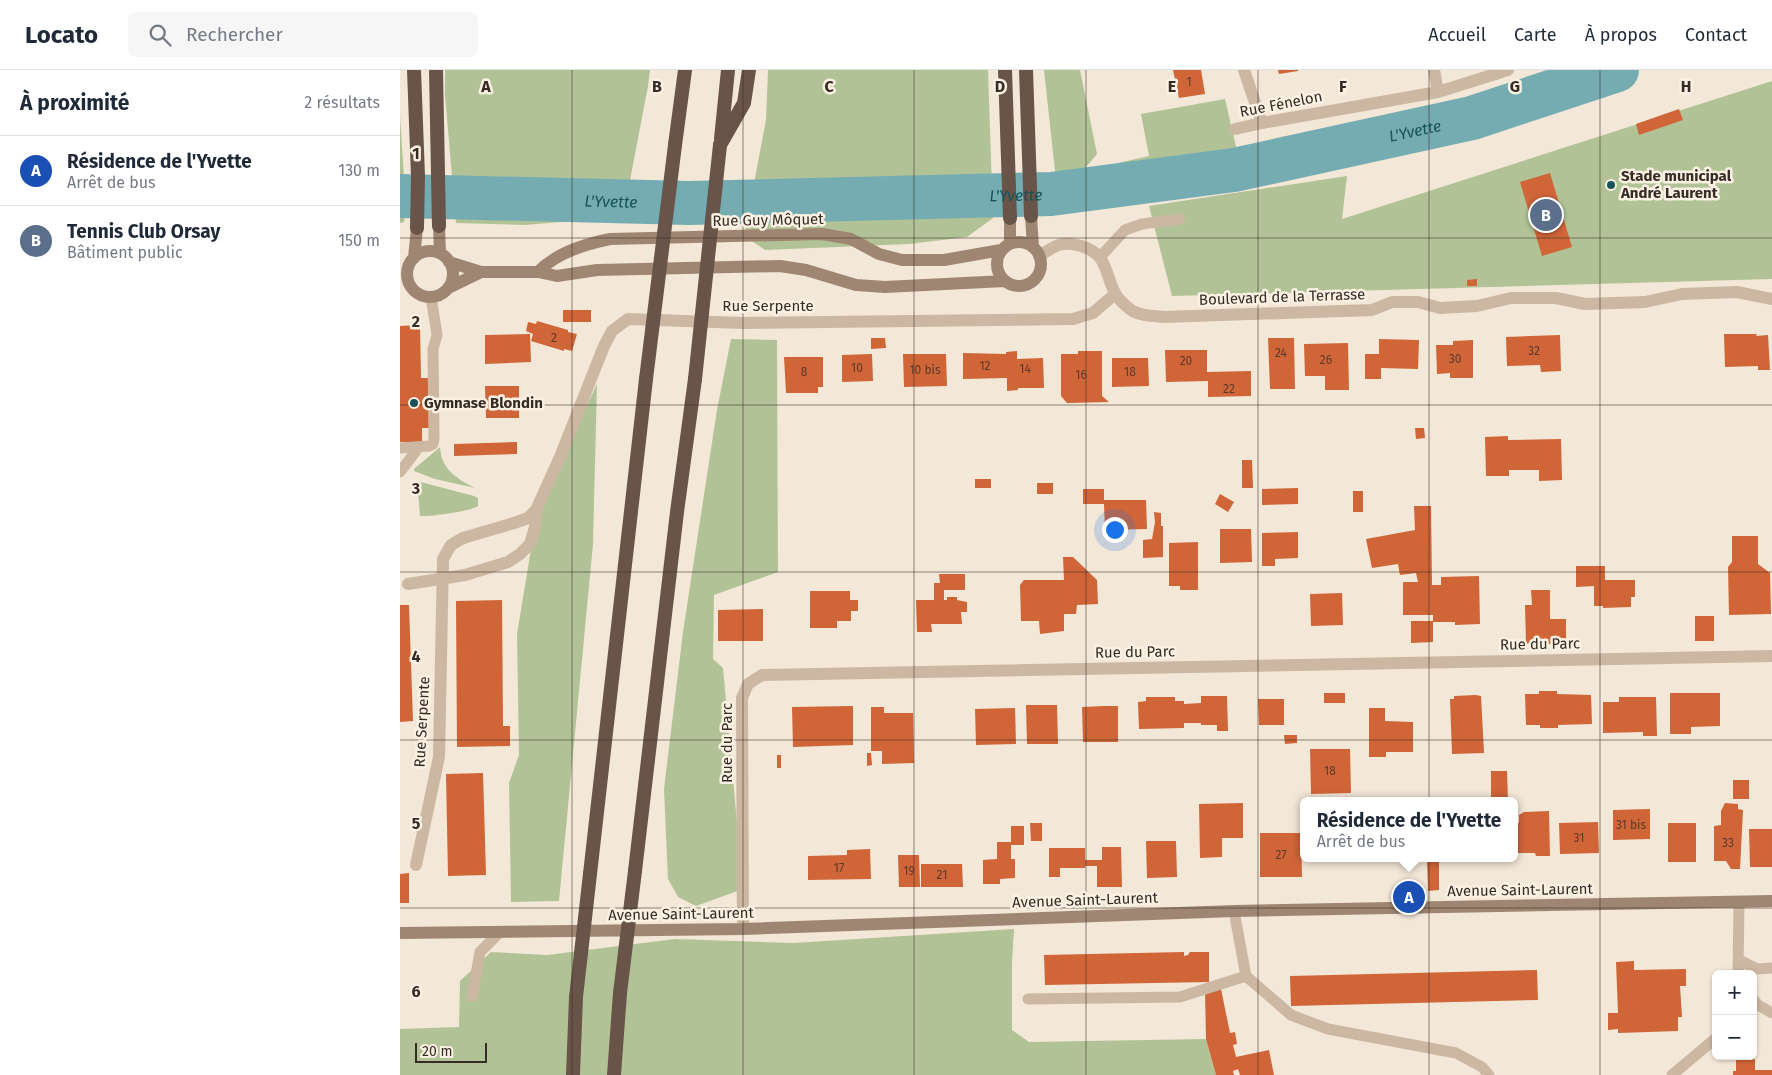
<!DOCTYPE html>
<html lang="fr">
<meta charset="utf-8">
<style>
:root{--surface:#fff;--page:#f6f6f7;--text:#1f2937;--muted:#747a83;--line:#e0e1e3;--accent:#18525a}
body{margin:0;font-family:"Fira Sans",sans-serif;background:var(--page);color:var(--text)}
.controls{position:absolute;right:15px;bottom:15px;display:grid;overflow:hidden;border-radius:8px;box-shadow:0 1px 4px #0004}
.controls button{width:45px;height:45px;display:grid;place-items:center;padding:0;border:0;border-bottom:1px solid var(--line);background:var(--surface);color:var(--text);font:25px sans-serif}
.scale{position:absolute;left:15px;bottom:12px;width:72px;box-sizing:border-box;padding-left:5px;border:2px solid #362b25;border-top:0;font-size:14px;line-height:18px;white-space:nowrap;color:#362b25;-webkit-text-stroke:4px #faf1e3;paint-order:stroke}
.you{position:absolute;left:714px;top:459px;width:18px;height:18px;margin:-12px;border:4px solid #fff;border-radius:50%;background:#1a73e8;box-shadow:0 0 0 8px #1a73e833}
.badge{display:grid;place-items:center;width:32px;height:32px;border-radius:50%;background:var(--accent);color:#fff;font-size:16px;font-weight:700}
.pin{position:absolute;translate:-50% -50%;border:2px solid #fff;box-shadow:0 1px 5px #0006}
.popup{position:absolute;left:900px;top:727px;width:218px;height:65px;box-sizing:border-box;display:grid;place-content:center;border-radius:8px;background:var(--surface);filter:drop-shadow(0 1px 4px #0005);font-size:16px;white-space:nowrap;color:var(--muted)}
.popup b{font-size:19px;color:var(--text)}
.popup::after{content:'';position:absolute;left:50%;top:100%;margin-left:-10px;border:10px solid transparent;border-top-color:var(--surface)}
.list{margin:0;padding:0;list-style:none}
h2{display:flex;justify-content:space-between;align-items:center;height:65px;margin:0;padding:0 20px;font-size:21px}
h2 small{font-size:16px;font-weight:400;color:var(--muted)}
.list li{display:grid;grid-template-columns:32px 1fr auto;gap:15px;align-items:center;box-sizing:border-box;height:70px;padding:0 20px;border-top:1px solid var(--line)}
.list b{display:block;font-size:19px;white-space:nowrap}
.list p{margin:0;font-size:16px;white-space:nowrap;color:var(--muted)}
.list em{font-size:16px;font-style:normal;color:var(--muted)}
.icon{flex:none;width:28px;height:28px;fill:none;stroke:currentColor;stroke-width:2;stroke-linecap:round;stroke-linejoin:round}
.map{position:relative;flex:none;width:1372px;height:1005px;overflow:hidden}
header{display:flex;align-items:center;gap:30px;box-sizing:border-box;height:70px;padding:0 25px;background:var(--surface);border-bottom:1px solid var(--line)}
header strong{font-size:24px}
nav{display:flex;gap:28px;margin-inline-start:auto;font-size:18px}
.search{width:350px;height:45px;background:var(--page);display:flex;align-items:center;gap:12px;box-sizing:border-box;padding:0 18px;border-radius:8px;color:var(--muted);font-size:19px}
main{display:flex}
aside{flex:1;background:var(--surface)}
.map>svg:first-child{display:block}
</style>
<header>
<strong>Locato</strong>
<div class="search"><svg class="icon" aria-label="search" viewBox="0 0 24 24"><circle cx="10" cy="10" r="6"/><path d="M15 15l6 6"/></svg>Rechercher</div>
<nav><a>Accueil</a><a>Carte</a><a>À propos</a><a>Contact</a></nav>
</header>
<main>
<aside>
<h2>À proximité<small>2 résultats</small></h2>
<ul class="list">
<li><span class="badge" style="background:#1a4fb4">A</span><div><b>Résidence de l'Yvette</b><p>Arrêt de bus</p></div><em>130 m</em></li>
<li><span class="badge" style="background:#5c6f8a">B</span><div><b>Tennis Club Orsay</b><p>Bâtiment public</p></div><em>150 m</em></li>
</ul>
</aside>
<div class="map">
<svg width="1372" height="1005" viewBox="0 0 1372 1005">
<rect width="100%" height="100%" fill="#f3e7d7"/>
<path fill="#b1c396" d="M45,0H250L248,16L223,147L124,155L56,153L45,25Z
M368,0H588L593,148L567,167L509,174L365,180L344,166L366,50Z
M644,0H680L697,84L680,104L655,101Z
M1372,11V209L772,226L749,136L947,106L942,149Z
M825,29L837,81L720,103L718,93L749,86L741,44Z
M0,46L6,140L4,152L0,153Z
M331,269L377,270L378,502L314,525L313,589L323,598L343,819L296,836L278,827L268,809L264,719L283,562L317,340Z
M197,314L193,474L159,831L111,832L109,713L119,685L117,564L138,437Z
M40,377C41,399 57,409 75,418L35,409L14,401V399Z
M17,411L74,426L78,428V436C72,441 29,447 20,446Z
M614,859L612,892V960L629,972L806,969L816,1005H0V959L59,957L60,911L91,882L147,885L275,869L393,873Z"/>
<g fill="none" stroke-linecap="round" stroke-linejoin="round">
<path stroke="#74acb2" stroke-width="44" id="s1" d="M0,126L289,133L651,124L834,100L1072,48L1217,0"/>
</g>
<path fill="#d06538" d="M773,0H801L805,24L779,28Z
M878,0H898V1L879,4Z
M1279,39L1283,50L1239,65L1236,54Z
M1150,103L1172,177L1142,186L1120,112Z
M1077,209V216H1067V210Z
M163,240H191V252H163Z
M137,251L168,260V262L177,264L172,281L164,279V281L131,271L133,264L126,261L128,252L136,254Z
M20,255L21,308H28L29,358H22V372H0V256Z
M130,264L131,292L85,294V265Z
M1324,264H1357L1356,266L1368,265L1370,300H1358V296L1325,297Z
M1160,265L1161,301L1141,302L1140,295L1107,296L1106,267Z
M471,268H485L486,278L471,279Z
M868,268H894L895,319H870Z
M979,269L1019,270L1018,299L981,298V309H965V284H979Z
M1073,270V308H1050V303L1037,304L1036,275H1053V271Z
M948,273L949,320H925V306H905L904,274Z
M765,280H807V302L851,301V326L808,327V311L766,312Z
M617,281V289L643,288L644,318H618V320L607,321V308L563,309V283L606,284V282Z
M678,281H702V326L709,332L667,333L661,326V284H678Z
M472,284L473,311L442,312V285Z
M503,284H546L547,316L504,317Z
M384,287H423V317H418V323H386Z
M712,288H748L749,316L712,317Z
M85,316H119V348H86Z
M1015,358H1024L1025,368L1016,369Z
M1108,366V370L1161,369L1162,410L1139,411V400H1109V406H1086L1085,367Z
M117,372V384L54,386V374Z
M842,390H852L853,418H842Z
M575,409H591V418H575Z
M637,413H653V424H637Z
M898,418V434L862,435V419Z
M683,419H704V430H746L747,459L705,460L704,434H683Z
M953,421H963V442H953Z
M820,424L834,432L828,442L815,434Z
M1014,436H1031L1032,515H1041V507L1079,506L1080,554L1055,555V552H1033V545H1003V512H1018L1016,503L1000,505L998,494L972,498L966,469L1015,460Z
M754,442L761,443V456H763V487L743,488V470L752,469L755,452Z
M820,459H851L852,492L820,493Z
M898,462V488L875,489V496H862V463Z
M1332,466H1358V494L1370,503L1371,544L1329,545L1328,497L1332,492Z
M798,472V520H780V516H769V473Z
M663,487H673L697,510L698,534L677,535L676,544H664V561L640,564L639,551H621L620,515L624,510H664Z
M1176,496H1205V510H1235V527H1231V537L1203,538V536H1194V516L1176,517Z
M539,504H565V520H544V530H547V527H557V530L567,532V542H561L562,554H531L532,562H517L516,530H534V513H540Z
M1131,520H1150V549H1166V574H1126L1125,535H1132Z
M410,521H450V530H458V541H451V551H437V558H410Z
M942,523L943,555L911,556L910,524Z
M102,530L103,656H110V676L57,677L56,531Z
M0,535H9L13,651L0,652Z
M363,539V571H318V540Z
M1295,546H1314V571H1295Z
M1011,551H1033V572L1011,573Z
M1139,621H1157V624L1191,625L1192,654L1158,655V658H1140V655H1126L1125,624H1139Z
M924,623H945V633H924Z
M1270,623H1320V656L1291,657V664H1270Z
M1076,625L1081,626L1084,683L1052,684L1050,629H1054V626Z
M801,626H827L828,661H817V655H801V653H784V658L739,659L738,632L746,631V627H775V631H784V634L801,633Z
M1219,627H1256L1257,666H1243V662L1203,663V632H1219Z
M858,629H884V655H859Z
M626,635H657L658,674H627Z
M453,636V675L393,677L392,637Z
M704,636H718V672H683L682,637Z
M471,637H484V643H513L514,693L482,694V681H471Z
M615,638L616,674L576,675L575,639Z
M969,638H985V651L1013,652V682H986V687H969Z
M884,665H897V673L885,674Z
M910,679H950L951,723L911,724Z
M467,683H471L472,695L467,696Z
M377,685H381V698H377Z
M1091,701H1107L1108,731H1091Z
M83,703L86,805L48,806L46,704Z
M1333,710H1349V729H1333Z
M843,733V768H822V787L800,788L799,734Z
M1325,733L1338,734V739L1343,740L1340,799H1331L1326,791H1314V756L1321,755V741Z
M1250,739V769L1213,770V740Z
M1149,741L1150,786H1136L1135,783H1114V753H1119V745L1124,742Z
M1198,752L1199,783L1160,784L1159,753Z
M630,753H642V771H631Z
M1268,753H1296V792H1268Z
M611,756H624V775H611V789H615V808L600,809V814H583V790L597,789V772H611Z
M1349,759H1372V797H1350Z
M860,763H901L902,807H860Z
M746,771H776L777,807L747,808Z
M702,777H721L722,817H697V796H685V798H660V807H649V778H685V790H702Z
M470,779L471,809L408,810V786L447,785V780Z
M498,785H519L520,817H499Z
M976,788H1014V790L976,791Z
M1027,789H1039V820L1028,821Z
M521,794H562L563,817H521Z
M9,803V833H0V804Z
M784,882V886L788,885L790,882H809V912L645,915L644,885Z
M1234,891V900L1286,899V916H1280L1282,947H1278V961L1218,963V959L1208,960V943H1218L1216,892Z
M1137,900L1138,930L891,936L890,906Z
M821,919L830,963L835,962L837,974L833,975L836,987L869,980L874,1005H840L838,999L833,1001L834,1005H816L806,969L805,922Z
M1355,989V1000H1372V1005H1333V1001H1336V990Z"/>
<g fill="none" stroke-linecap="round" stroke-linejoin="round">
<path stroke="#ccb7a2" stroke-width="11" d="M701,186L725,160L742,154L780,149
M0,378L29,376L33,374L34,369L33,279L37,265L31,227
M0,402L19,377
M834,841L846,906L891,945L928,959L1056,983L1082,997L1089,1005
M1339,890L1357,899L1372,898
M1338,904L1339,832
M72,927L80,882L100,862
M628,929L780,927L846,906
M1353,929L1358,935L1372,943
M1272,1005L1316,968"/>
<path stroke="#ccb7a2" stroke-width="12" d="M844,0L862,53
M1034,0L1038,22
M835,59L862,53L1038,22L1108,0
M8,514L65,505L108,492L120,484L130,474L135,457L136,440L160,387L204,276L212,261L228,249L343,253L673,249L693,243L715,224
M16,795L39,687L43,489L51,475L63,468L114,453L128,448L136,440
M343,859L342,628L348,614L362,605L1372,586"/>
<path stroke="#ccb7a2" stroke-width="12" d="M639,186C655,176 662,170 681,176C708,184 704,202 715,223C717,228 726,236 731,240C740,246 753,246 764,247L972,240L992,232H1018L1040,238L1077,236L1111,228H1156L1185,234L1245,232L1282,224L1337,222L1372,229"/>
<path stroke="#9f8673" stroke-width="12" d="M631,146L633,177
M610,148V174
M39,156L40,183
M597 194a22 22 0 1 1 44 0a22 22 0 1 1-44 0Z
M7 204a23 23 0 1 1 46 0a23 23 0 1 1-46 0Z
M14,188L17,158
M49,192L81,202H138L157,206L197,200L380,196L406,200L456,215L485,217L605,211
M138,202C156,183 185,174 210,169L422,164L451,169L479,184L502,190H544L601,180
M48,218L81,202
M0,863L343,859L834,841L1372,831"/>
<path stroke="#685448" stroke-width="14" d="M14,0L18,106L17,158
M36,0L39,156
M605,0L610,148
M626,0L631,146
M321,69L328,0
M275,75L285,0
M320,75L344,33L349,0
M235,801L277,442L295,309
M190,804L246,309
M173,1005L176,927
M214,1005L220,923"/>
<path stroke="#685448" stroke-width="14" d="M246,309L275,75
M295,309L320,75
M220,923L235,801
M176,927L190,804"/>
</g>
<path fill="none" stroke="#362b25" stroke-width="1" stroke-opacity="0.55" d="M172,0V1005M343,0V1005M514,0V1005M686,0V1005M858,0V1005M1029,0V1005M1200,0V1005M0,168H1372M0,335H1372M0,502H1372M0,670H1372M0,838H1372"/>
<g fill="#18525a" stroke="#faf1e3" stroke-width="2">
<circle cx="1211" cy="115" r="5"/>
<circle cx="14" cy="333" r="5"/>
</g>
<g text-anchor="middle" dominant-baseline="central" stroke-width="5" stroke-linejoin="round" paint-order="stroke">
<g font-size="12" fill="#5c3a2a">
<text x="789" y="12">1</text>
<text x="154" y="268">2</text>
<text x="1134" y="281">32</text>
<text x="881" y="283">24</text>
<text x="1055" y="289">30</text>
<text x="926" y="290">26</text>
<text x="786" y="291">20</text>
<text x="585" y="296">12</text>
<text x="457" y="298">10</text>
<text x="625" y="299">14</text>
<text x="525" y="300">10 bis</text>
<text x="404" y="302">8</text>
<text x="730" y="302">18</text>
<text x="681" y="305">16</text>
<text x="829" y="319">22</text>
<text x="930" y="701">18</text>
<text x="1231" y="755">31 bis</text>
<text x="1179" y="768">31</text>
<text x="1328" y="773">33</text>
<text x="881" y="785">27</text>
<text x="439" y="798">17</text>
<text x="509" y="801">19</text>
<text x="542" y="805">21</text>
</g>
<g font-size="15" fill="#362b25" stroke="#faf1e3">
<text transform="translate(881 34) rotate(-11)">Rue Fénelon</text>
<text transform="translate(368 150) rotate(-1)">Rue Guy Môquet</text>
<text transform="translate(882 227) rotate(-2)">Boulevard de la Terrasse</text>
<text x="368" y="236">Rue Serpente</text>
<text transform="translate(1140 574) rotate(-1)">Rue du Parc</text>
<text transform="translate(735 582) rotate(-1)">Rue du Parc</text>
<text transform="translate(22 652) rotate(-87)">Rue Serpente</text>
<text transform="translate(327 673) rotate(-90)">Rue du Parc</text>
<text transform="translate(1120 820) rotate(-1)">Avenue Saint-Laurent</text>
<text transform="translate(685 830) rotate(-2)">Avenue Saint-Laurent</text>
<text transform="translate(281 844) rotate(-1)">Avenue Saint-Laurent</text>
</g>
<g font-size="15" font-weight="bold" fill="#362b25" stroke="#faf1e3" text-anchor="start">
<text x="1221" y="106">Stade municipal<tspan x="1221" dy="17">André Laurent</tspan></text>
<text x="24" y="333">Gymnase Blondin</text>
</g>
<g font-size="16" font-style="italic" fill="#18525a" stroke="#faf1e3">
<text stroke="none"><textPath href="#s1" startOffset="1021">L'Yvette</textPath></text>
<text stroke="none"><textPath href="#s1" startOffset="616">L'Yvette</textPath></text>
<text stroke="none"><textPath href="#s1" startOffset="211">L'Yvette</textPath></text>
</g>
</g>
<g font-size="16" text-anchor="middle" font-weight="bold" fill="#362b25" stroke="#faf1e3" stroke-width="5" stroke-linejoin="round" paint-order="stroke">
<text x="86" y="22">A</text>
<text x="257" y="22">B</text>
<text x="429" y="22">C</text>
<text x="600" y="22">D</text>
<text x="772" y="22">E</text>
<text x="943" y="22">F</text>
<text x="1115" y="22">G</text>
<text x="1286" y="22">H</text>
<text x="16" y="89">1</text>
<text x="16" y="257">2</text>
<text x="16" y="424">3</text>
<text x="16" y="592">4</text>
<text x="16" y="759">5</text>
<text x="16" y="927">6</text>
</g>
</svg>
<div class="controls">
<button>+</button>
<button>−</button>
</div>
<div class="scale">20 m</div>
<div class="you"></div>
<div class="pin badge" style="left:1009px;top:827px;background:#1a4fb4">A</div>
<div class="popup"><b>Résidence de l'Yvette</b>Arrêt de bus</div>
<div class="pin badge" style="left:1146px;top:145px;background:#5c6f8a">B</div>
</div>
</main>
